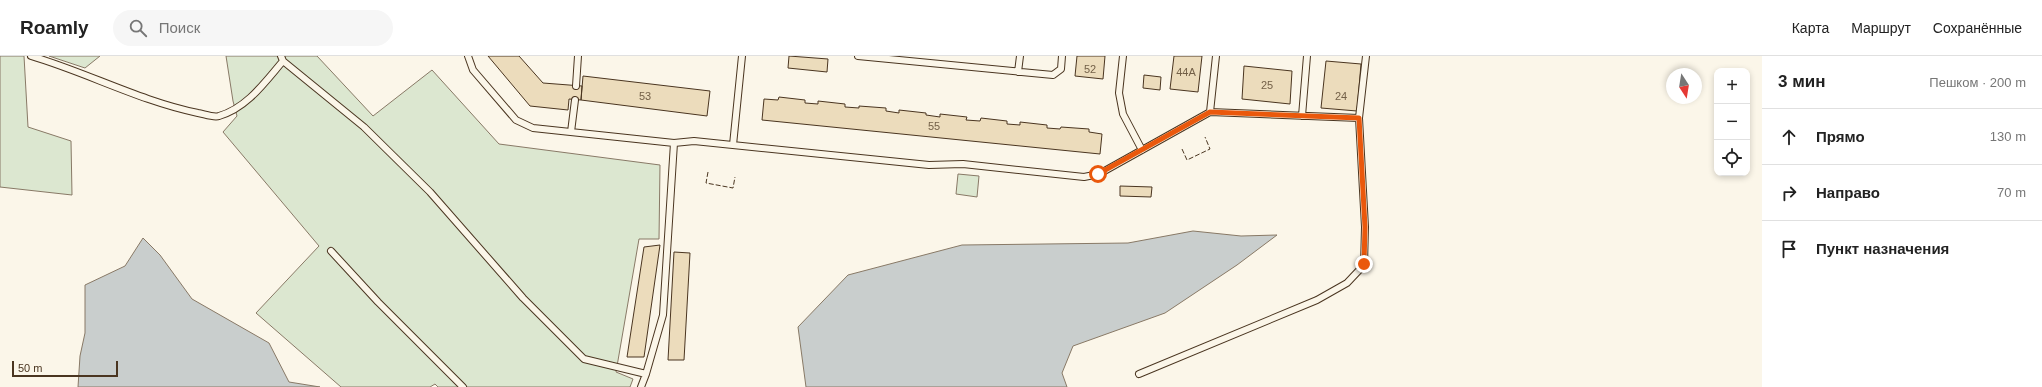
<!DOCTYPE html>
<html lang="ru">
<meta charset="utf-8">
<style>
:root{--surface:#fff;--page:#f6f6f6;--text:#222;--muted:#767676;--line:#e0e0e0}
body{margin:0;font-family:Helvetica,sans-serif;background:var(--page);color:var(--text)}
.controls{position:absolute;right:12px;top:12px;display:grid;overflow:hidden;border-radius:8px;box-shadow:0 2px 6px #0003}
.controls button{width:36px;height:36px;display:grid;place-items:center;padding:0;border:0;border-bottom:1px solid var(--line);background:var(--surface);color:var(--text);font:20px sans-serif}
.compass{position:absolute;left:1666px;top:12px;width:36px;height:36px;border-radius:50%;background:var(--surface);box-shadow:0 2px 6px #0003;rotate:168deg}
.scale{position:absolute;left:12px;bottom:10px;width:106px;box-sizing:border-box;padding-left:4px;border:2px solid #4a3520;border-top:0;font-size:11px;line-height:14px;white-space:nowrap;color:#4a3520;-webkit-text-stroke:3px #fbf6e9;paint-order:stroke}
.stop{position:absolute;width:12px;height:12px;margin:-9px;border:3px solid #ea580c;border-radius:50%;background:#fff}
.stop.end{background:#ea580c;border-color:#fff;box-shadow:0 1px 4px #0008}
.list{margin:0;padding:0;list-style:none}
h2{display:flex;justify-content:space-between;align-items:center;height:52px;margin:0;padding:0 16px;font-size:17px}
h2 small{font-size:13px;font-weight:400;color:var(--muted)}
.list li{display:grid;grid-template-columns:26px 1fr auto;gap:12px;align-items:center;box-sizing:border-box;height:56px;padding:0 16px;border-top:1px solid var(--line)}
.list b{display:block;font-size:15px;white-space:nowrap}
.list em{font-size:13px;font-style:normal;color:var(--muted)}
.icon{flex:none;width:22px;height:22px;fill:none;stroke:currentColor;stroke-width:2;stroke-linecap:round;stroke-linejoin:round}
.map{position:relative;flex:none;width:1762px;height:331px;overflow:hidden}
header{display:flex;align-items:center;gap:24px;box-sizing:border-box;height:56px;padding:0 20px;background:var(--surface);border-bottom:1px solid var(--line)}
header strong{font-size:19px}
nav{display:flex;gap:22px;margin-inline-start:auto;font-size:14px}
.search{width:280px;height:36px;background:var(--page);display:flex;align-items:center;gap:10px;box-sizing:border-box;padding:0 14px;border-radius:22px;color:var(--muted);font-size:15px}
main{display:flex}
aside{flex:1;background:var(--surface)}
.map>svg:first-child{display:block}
</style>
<header>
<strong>Roamly</strong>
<div class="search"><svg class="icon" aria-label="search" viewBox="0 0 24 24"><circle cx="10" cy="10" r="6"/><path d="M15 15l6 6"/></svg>Поиск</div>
<nav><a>Карта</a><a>Маршрут</a><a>Сохранённые</a></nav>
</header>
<main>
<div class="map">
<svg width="1762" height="331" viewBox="0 0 1762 331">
<rect width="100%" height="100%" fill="#fbf6e9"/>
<path fill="#dce7d0" stroke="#887966" d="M0,0H24L28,71L71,85L72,139L0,131Z
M49,0H100L85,12Z
M226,0H317L373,60L432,14L499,88L660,109L659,183H639L616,316L633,323L630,331H438L435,328L430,331H341L256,257L319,190L223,76L237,60L233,45Z
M958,118L979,120L977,141L956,138Z"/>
<path fill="#c9cecd" stroke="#887966" d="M1193,175L1241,180L1277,179L1237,209L1165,257L1073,290L1062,317L1067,331H806L798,271L848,219L962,189L1128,187Z
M143,182L160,199L192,243L269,287L289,326L320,331H78L80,300L85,277V229L125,210Z"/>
<path fill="#ecdcbc" stroke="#4a3520" d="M488,0H519L543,27L582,30L581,44L569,43L568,54L530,50Z
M789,0L828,3L827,16L788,12Z
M1077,0H1105L1103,23L1075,20Z
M1174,0H1202L1198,36L1170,33Z
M1326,5L1361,8L1357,55L1321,52Z
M1244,10L1292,15L1290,48L1242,43Z
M1144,19L1161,21L1160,34L1143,32Z
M583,20L710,35L707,60L581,44Z
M779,41L805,44V47L818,48V45L845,48V51L859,52V50L886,52V55L899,57V54L926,57V59L940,61V58L967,61L966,64L980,65L981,62L1007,65V68L1020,69V66L1047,69V72L1060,73L1061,71L1089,73V76L1102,78L1100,98L762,64L764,43L778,44Z
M1120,130L1152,131L1151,141L1120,140Z
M660,189L644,301H627L644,191Z
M674,196L690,197L684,304H668Z"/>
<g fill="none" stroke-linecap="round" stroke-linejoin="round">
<defs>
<path id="lane" d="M31,0C88,17 140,45 198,57C204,58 214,62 219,60C247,52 265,26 283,5
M281,0L283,5L364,71L430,136L523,242L584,303L646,318
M468,0L473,14L516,64L533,72L674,87L694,85L929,109L963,108L1084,121L1099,118L1210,56L1359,62
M858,0L1053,19L1061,13L1062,0
M1123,0L1119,37L1123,58L1142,94
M1018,16L1020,0
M576,30L578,0
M1210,56L1216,0
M1302,60L1307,0
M571,76L575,44
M733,89L742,0
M331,195L378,246L463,331
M1139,318L1317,244L1347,227L1364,209L1365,171L1359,62L1366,0
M641,331L646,318L663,259L674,87"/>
</defs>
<use href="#lane" stroke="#4a3520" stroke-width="8"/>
<use href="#lane" stroke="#fbf6e9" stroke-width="6"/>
<path stroke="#4a3520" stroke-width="1" stroke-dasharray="5 2" stroke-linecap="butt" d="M1182,93L1187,104L1210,93L1205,81
M708,116L706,127L733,132L735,121"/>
</g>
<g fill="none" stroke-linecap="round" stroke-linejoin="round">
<path stroke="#ea580c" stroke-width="5" d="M1098,118L1210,56L1359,62L1365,171L1364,208"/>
</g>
<g text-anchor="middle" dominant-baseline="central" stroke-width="3" stroke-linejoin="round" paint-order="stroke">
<g font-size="11" fill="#725f47">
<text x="1090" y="13">52</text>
<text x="1186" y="16">44А</text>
<text x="1267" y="29">25</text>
<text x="645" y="40">53</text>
<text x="1341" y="40">24</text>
<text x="934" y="70">55</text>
</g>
</g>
</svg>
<div class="controls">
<button>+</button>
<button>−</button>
<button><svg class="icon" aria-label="locate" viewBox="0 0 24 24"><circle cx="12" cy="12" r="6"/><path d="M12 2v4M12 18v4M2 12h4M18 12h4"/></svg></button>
</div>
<svg class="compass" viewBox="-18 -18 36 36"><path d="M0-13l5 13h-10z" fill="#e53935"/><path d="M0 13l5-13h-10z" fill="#767676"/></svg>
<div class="scale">50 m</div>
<div class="stop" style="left:1098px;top:118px"></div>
<div class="stop end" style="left:1364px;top:208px"></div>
</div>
<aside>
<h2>3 мин<small>Пешком · 200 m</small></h2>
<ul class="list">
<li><svg class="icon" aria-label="ahead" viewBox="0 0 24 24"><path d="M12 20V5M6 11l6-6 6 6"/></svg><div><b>Прямо</b></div><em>130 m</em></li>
<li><svg class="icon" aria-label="right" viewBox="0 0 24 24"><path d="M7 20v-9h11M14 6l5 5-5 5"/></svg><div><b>Направо</b></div><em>70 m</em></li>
<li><svg class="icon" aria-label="arrive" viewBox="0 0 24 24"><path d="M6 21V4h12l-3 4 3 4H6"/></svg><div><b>Пункт назначения</b></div></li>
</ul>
</aside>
</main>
